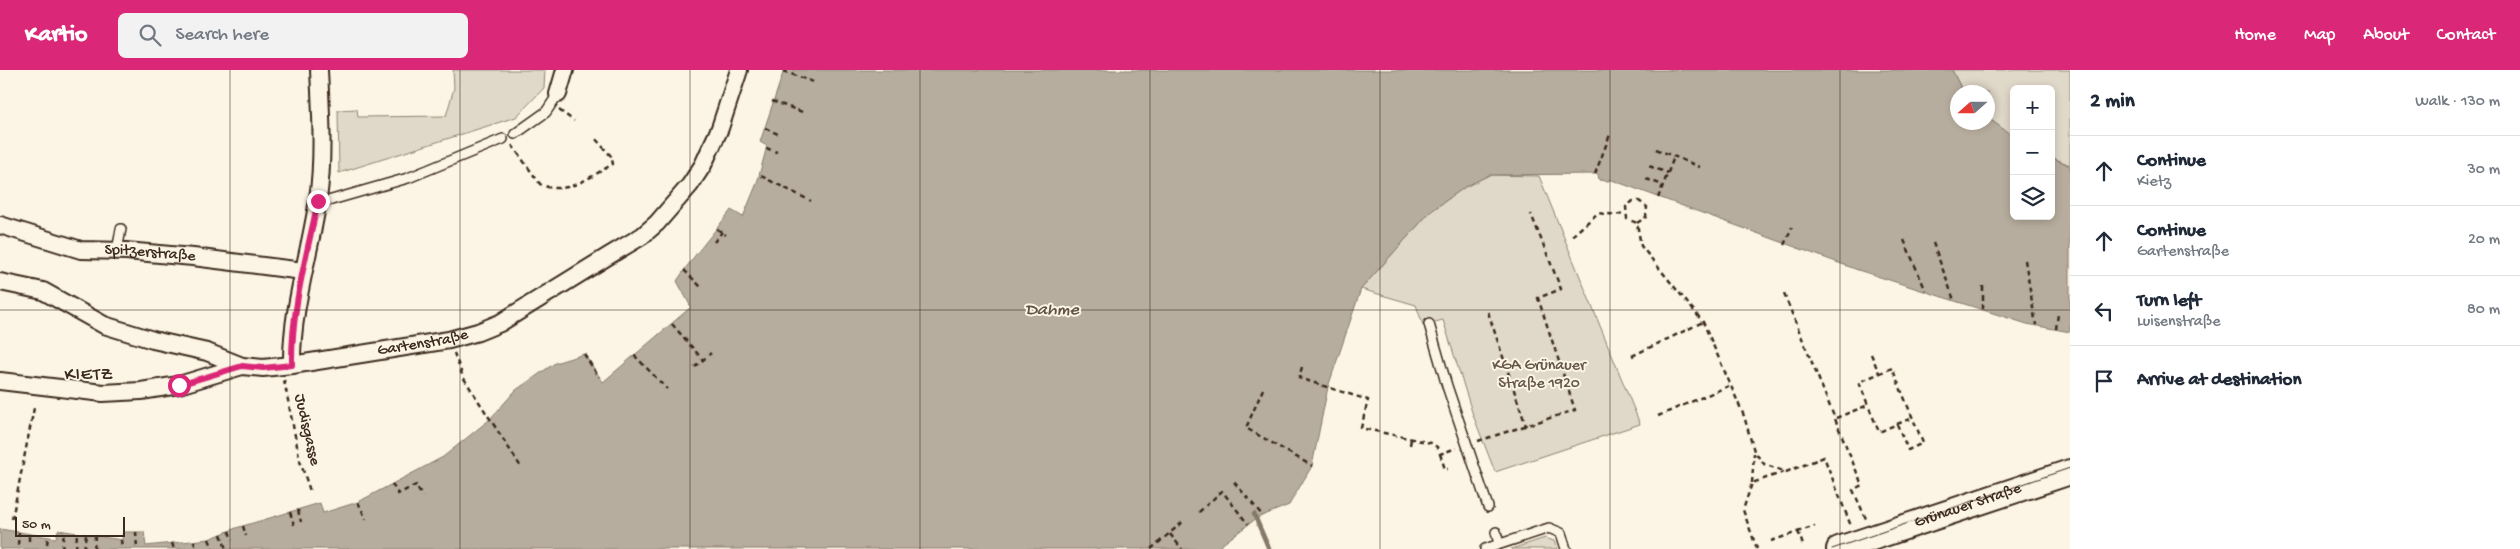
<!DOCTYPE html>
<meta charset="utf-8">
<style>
:root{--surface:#fff;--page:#f2f2f3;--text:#1f2937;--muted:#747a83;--line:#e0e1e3;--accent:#db2777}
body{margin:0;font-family:"Gochi Hand",sans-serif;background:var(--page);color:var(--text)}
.controls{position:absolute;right:15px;top:15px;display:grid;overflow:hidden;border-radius:8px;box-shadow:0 2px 8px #0003}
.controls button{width:45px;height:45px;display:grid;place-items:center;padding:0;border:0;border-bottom:1px solid var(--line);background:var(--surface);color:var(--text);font:25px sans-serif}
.compass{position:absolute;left:1950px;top:15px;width:45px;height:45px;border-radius:50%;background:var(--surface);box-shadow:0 2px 8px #0003;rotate:249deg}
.scale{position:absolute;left:15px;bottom:12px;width:110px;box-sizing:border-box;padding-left:5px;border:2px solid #3b2a1e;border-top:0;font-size:14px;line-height:18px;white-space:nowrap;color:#3b2a1e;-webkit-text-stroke:4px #fcf5e5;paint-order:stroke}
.stop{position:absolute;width:15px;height:15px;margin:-11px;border:4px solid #db2777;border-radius:50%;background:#fff}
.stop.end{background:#db2777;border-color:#fff;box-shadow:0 1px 5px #0008}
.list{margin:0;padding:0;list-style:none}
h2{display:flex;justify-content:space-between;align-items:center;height:65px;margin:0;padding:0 20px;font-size:21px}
h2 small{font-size:16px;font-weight:400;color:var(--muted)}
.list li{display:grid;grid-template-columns:32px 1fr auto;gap:15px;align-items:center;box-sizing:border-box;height:70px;padding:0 20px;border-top:1px solid var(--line)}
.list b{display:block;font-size:19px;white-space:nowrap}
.list p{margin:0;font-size:16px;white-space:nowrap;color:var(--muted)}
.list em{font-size:16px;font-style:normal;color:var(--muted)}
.icon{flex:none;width:28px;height:28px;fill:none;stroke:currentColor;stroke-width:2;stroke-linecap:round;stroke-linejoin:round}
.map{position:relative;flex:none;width:2070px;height:479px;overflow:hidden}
header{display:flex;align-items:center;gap:30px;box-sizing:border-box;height:70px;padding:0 25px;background:var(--accent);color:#fff}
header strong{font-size:24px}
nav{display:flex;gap:28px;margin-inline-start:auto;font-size:18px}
.search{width:350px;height:45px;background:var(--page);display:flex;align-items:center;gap:12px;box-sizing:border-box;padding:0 18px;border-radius:8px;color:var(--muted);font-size:19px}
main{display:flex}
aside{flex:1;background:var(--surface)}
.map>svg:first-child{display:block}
</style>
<header>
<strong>Kartio</strong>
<div class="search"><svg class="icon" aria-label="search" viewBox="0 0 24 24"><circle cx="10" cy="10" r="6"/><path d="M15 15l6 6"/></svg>Search here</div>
<nav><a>Home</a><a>Map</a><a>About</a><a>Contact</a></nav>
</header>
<main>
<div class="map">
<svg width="2070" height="479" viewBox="0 0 2070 479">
<rect width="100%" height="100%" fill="#fcf5e5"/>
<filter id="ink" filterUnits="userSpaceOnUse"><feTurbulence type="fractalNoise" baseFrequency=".02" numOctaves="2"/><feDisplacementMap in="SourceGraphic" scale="10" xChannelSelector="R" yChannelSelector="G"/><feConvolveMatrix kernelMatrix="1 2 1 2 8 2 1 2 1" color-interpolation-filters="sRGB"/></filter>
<g filter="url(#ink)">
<path fill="#e0d8c8" stroke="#8e8173" d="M453,0H545L544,18L516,47L339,103L338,40L357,39L358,47L446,46L454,18Z
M1952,0H2070V95L2051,87V19H2014V67L1988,48V22H1963Z
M1489,105L1539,106L1640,354L1495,402L1473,345L1443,250L1423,255L1416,235L1361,219L1430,142L1465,117Z
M1545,468L1554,471L1558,479H1511Z"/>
<path fill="#b7ad9e" stroke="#85796b" d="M784,0H1952L1963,22H1958V52H1988V48L2014,67V146H2051V87L2070,96V262L2027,254L1858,200L1609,109V111L1599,110L1598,104L1489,105L1465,117L1430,142L1361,219L1328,317L1312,396L1289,435L1257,448L1216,479H0V459L56,468L58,460L122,470L123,462H144L146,476L209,469L236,458L320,433L323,443L358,432L443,387L489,350L516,320L555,293L584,284L603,312L691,237L677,211C693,186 713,164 731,140L743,147L757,113L767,76L760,72Z"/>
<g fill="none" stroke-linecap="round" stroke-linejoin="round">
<path stroke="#85796b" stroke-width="4.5" d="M1254,444L1269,479"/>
<defs>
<path id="lane" d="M515,64L546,42L558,24
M318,131H328L408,108L503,69
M117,181L121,159
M1429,254L1447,316L1488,437
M1496,462L1499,474
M1485,479L1549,458L1561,463L1566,479"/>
<g id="street">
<path d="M558,24L565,0"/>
<path id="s1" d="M0,155L81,180L126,181L193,187L303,201"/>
<path id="s2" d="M0,212L43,221L104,255L153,270L207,282L242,296L263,298L292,295L449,270L478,262L500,253L610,185L642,166L657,153L690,115L703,95L720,58L739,0"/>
<path d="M292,295C291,239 310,184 318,129C324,87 321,43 319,0"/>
<path d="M0,311L103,323L141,321L179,315L242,296"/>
</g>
<g id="secondary">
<path id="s3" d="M1839,479L2070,402"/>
</g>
</defs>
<use href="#lane" stroke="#3b2a1e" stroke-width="12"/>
<use href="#street" stroke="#3b2a1e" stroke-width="20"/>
<use href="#secondary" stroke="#3b2a1e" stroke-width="28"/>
<path stroke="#3b2a1e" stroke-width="2.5" stroke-dasharray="5 4" stroke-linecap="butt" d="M783,1L813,12
M772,31L805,43
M559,40L574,51
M765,58L778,64
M512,75L540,114C566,127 591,106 613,94L611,86L594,67
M766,78L777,82
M1656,79L1700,97
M1649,96L1668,103
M1595,104L1611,62
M761,106L811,131
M1646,109L1663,115
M1658,128L1674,87
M1637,153L1646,147L1647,137L1639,131H1633L1626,137L1627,149L1637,153L1641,176L1703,252L1744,346L1754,381L1764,394L1786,402L1824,387L1851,456
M717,159L726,165
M1572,166L1598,143L1617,145L1625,142
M1904,170L1926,221
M714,172L722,162
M1933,173L1954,230
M1784,175L1792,157
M2025,190L2036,255
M684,200L702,218
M1784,224L1862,415L1853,420L1867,451
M1983,239V214
M1488,242L1526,356
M672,254L703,290
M2056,259L2058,244
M454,283L463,307L521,397
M584,284L599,307
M1871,284L1879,303
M634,285L667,319
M1632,286L1703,252
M695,297L711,283
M1302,297L1299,308L1368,330L1361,358L1431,373L1437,377L1440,384L1456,378
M284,310L300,391L310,421
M1263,319L1246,358L1312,396
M1658,346L1731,315
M1836,348L1868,335L1859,312L1892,298L1923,373L1908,380L1897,354L1879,362L1868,335
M1897,354L1913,348
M1478,371L1575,340L1538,228L1561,219L1531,144
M1410,375L1411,369
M1440,384L1445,399H1448
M1234,412L1263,446
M1752,413L1754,383
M392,414L398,424L416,415L422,427
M358,432L366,449
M298,440L301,452
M290,442L294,455
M1199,442L1222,421L1248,454
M12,449L34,338
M243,456L246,466
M229,461L232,470
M1798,461L1804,478
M136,462L137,479
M221,464L226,479
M1170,464L1182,479
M209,469L213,479
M121,470L122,478
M29,471V464
M194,471L196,479
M1771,471L1815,456
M172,473L174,479
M47,474L48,467
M18,475L19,462
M62,479L64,461
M76,479L77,463
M84,479L86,465
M94,479L95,466
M1151,479L1184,451
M1757,479L1743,440L1752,413L1784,402"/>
<use href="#lane" stroke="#fcf5e5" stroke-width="9"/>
<use href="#street" stroke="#fcf5e5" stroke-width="16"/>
<use href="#secondary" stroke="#fcf5e5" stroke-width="24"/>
<path stroke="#3b2a1e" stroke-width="1" d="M1832,479L2070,398"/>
</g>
</g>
<g fill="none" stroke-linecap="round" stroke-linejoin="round" filter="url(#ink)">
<path stroke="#db2777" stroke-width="6" d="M179,315L242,296L263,298L292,295C291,240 307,184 318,131"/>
</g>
<path fill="none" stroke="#3b2a1e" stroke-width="1" stroke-opacity="0.55" d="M230,0V479M460,0V479M690,0V479M920,0V479M1150,0V479M1380,0V479M1610,0V479M1840,0V479M0,240H2070"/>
<g text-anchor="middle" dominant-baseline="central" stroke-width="4" stroke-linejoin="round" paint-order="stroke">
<g font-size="16" fill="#3b2a1e" stroke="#fcf5e5">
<text stroke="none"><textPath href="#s1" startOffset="154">Spitzerstraße</textPath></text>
<text stroke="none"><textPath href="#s2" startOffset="441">Gartenstraße</textPath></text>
<text transform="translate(306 360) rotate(77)">Judisgasse</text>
<text stroke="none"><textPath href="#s3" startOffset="136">Grünauer Straße</textPath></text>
</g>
<g font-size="16" fill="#645648" stroke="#fcf5e5">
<text x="1539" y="296">KGA Grünauer<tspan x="1539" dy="18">Straße 1920</tspan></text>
</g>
<g font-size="18" font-style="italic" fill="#605144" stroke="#fcf5e5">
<text x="1052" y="240">Dahme</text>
</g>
<g font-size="18" letter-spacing="1" fill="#3b2a1e" stroke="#fcf5e5">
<text x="89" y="305">KIETZ</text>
</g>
</g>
</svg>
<div class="controls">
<button>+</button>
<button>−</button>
<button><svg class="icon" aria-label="layers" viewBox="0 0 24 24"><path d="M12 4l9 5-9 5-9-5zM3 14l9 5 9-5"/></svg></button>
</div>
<svg class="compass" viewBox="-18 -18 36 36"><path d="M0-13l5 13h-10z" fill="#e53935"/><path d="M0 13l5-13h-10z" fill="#747a83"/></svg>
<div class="scale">50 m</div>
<div class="stop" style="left:179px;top:315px"></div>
<div class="stop end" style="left:318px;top:131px"></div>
</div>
<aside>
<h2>2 min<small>Walk · 130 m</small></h2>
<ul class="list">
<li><svg class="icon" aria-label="ahead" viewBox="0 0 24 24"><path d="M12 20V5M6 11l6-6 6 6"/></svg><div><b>Continue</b><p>Kietz</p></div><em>30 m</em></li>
<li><svg class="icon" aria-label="ahead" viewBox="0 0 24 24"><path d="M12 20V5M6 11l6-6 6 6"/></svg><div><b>Continue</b><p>Gartenstraße</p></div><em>20 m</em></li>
<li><svg class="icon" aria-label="left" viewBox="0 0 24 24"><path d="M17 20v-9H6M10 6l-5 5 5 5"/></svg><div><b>Turn left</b><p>Luisenstraße</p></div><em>80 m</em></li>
<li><svg class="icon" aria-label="arrive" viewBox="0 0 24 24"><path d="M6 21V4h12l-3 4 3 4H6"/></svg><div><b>Arrive at destination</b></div></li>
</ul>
</aside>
</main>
